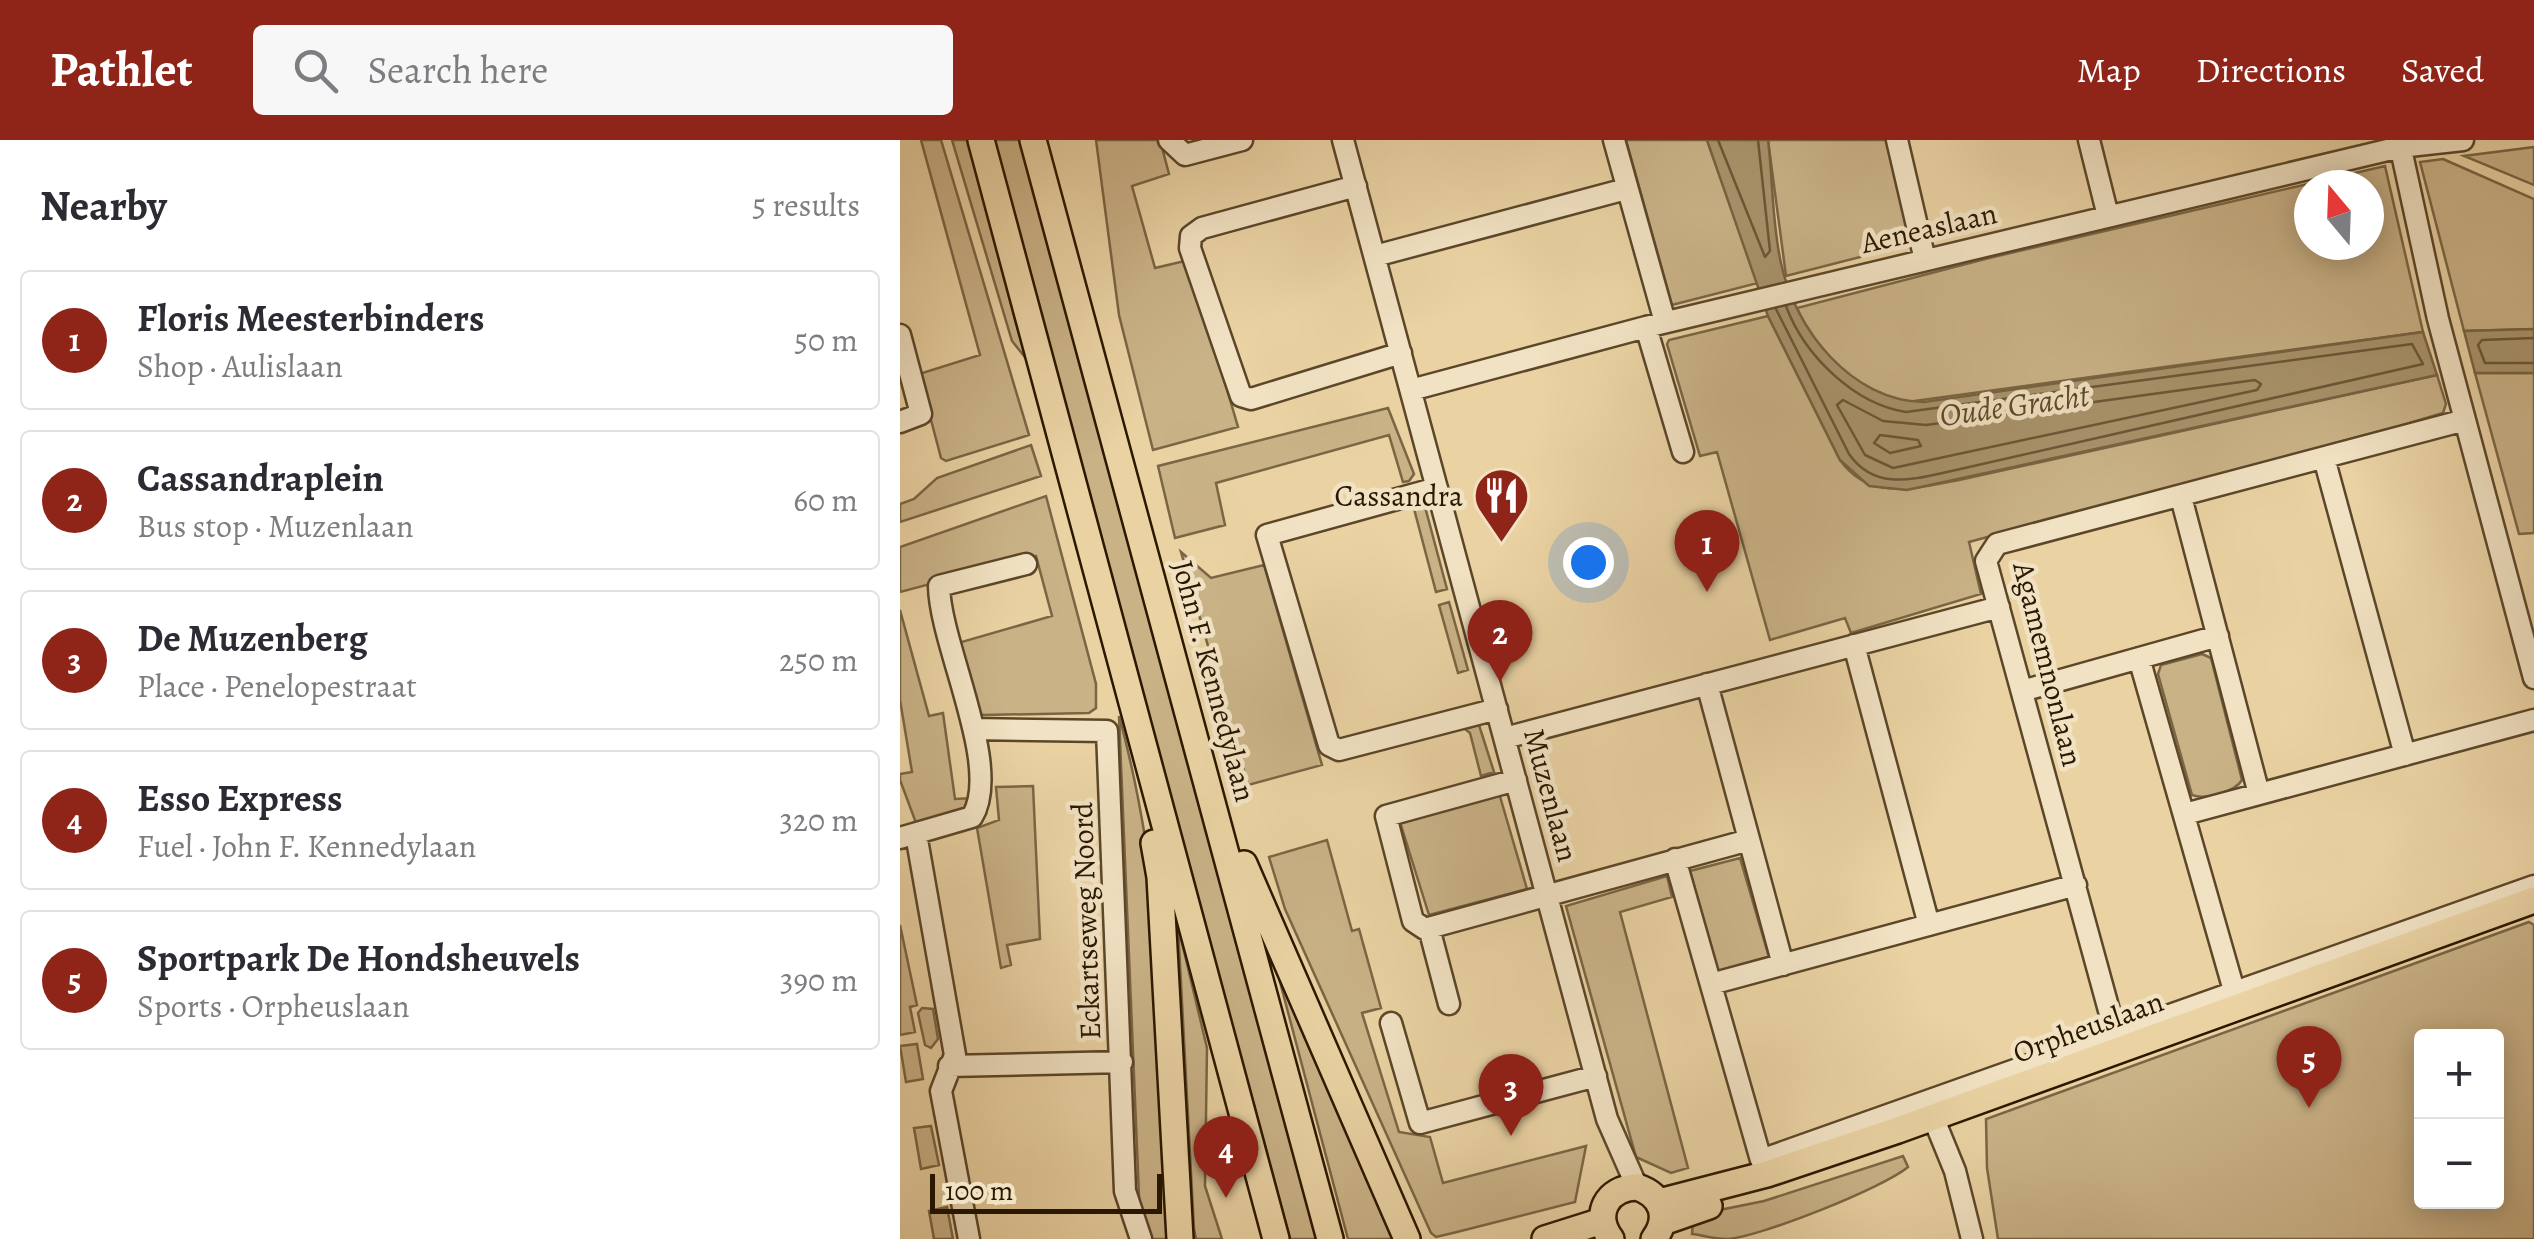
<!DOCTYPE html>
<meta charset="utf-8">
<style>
:root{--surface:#fff;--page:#f7f7f7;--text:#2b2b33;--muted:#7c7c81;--line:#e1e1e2;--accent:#8f2418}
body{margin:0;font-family:Alegreya,serif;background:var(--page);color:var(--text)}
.controls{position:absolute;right:30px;bottom:30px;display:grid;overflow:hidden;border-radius:10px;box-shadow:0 5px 25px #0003}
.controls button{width:90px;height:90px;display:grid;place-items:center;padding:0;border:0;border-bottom:2px solid var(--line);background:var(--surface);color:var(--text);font:50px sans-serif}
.compass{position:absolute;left:1394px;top:30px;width:90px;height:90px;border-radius:50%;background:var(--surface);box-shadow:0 5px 25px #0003;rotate:341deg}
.scale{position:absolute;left:30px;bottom:25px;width:232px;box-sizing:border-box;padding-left:10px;border:5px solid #2b1800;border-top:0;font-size:28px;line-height:35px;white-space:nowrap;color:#2b1800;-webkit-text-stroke:8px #f1e2c3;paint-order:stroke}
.you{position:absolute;left:688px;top:422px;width:35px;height:35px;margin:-25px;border:8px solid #fff;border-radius:50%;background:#1a73e8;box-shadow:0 0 0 15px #1a73e833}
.badge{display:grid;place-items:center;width:65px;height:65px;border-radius:50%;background:var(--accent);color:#fff;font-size:32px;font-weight:700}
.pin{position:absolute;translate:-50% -82px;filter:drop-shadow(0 2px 5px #0008)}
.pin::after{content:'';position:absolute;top:52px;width:35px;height:30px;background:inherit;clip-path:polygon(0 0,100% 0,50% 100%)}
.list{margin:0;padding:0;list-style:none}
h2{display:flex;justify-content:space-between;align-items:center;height:130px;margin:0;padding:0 40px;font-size:42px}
h2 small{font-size:32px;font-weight:400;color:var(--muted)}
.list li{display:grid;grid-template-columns:65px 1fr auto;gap:30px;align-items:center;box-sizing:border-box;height:140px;margin:0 20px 20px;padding:0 20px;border:2px solid var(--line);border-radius:10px}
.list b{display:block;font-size:38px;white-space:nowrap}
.list p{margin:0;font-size:32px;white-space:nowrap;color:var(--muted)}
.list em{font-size:32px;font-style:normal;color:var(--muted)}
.icon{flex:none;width:55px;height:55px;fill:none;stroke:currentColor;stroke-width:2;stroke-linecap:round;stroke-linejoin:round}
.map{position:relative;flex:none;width:1634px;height:1099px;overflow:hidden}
header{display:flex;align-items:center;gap:60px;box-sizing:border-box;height:140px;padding:0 50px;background:var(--accent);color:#fff}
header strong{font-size:48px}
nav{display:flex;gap:55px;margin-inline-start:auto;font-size:35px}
.search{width:700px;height:90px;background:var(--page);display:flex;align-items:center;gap:25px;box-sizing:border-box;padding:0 35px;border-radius:10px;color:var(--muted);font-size:38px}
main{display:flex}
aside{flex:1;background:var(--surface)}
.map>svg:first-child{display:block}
</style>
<header>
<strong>Pathlet</strong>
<div class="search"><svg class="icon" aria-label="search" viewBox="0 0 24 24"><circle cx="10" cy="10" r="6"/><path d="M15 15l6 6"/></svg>Search here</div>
<nav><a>Map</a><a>Directions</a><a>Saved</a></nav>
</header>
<main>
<aside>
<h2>Nearby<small>5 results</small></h2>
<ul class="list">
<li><span class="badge">1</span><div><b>Floris Meesterbinders</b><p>Shop · Aulislaan</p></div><em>50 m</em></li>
<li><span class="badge">2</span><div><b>Cassandraplein</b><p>Bus stop · Muzenlaan</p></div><em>60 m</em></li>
<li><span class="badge">3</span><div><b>De Muzenberg</b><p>Place · Penelopestraat</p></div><em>250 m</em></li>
<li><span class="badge">4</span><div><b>Esso Express</b><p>Fuel · John F. Kennedylaan</p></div><em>320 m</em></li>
<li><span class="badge">5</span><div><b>Sportpark De Hondsheuvels</b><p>Sports · Orpheuslaan</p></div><em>390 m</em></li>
</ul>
</aside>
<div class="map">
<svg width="1634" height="1099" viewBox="0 0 1634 1099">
<rect width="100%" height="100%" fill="#ead2a3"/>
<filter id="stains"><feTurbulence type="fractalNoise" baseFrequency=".002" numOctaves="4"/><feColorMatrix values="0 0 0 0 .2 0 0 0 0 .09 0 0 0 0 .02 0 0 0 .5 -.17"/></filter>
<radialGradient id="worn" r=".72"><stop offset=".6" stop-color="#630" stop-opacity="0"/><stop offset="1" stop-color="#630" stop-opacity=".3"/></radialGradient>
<path fill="#cab287" stroke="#7a6544" stroke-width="2.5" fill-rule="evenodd" d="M21,0H41L129,295L46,321L41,318L19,234L80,215Z
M52,0H69L128,221L112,201Z
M93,0H120L344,818L416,1099H390Z
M196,0H260L269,34L232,46L255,128L289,120L338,287L253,310L219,175Z
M726,0H807L858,143L772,165Z
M868,0H987L1011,104L886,136Z
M1634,7V45L1564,16Z
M1543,19L1634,59V189L1564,191L1520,22Z
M1485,26L1523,192L1007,262C962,255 914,211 897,168L1089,118ZM1409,45H1469V105H1409Z
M868,176L940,320C970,362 1016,348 1059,340L1537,235L1546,264L1543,273L1506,284L1069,402L1081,454L951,493L945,478L870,500L817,312L800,316L767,204L769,200Z
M1575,233H1634V393L1619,394Z
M488,268L514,334L509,341L503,342L489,295L316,343L325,385L275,398L258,326Z
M131,305L141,336L0,382V364L14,359L37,338Z
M146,356L196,544V568L189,573L83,575L78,572L58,503L152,476L136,416L0,452V407Z
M524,363L547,449L536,452L513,365Z
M281,412L311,438L364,425L422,625L348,645Z
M549,462L568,530L558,533L539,465Z
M0,470L29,576L43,573L55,659L75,658L65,669L16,683L0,640V634L12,632L0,560Z
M1302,514L1311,518L1342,640C1335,652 1305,660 1292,655L1258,534L1261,525Z
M219,576C266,747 266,924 276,1099H248L240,1080Z
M579,585L594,632L581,636L570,593L565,589Z
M133,646L140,799L107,805L111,825L101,828L77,688L99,680L96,647Z
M599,653L627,749L529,775L500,682Z
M427,700L452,791L459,789L481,868L462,873L499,992L530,997L543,1043L686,1006L675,1062L553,1093L536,1097L531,1093L385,769L369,717Z
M840,718L869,817L818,831L790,731Z
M767,736L772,757L720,772L788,1028L771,1033L736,1017L666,766Z
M1629,782L1634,785V1099H1098L1087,1028L1086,979ZM1522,896H1596V1062H1522Z
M0,785L17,865L10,867L15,892L0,895Z
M278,786L307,908L305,1046L322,1099H296L294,1089Z
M371,808L496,1099H448Z
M22,868L33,869L38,899L31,908L25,905L18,873Z
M17,904L23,939L6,942L0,906Z
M31,986L39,1025L21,1029L14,988Z
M1003,1016L1008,1027C983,1048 860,1097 827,1099C811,1099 804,1095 792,1094L793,1082L800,1074L864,1061Z
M47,1067L53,1099H34L29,1071Z"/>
<path fill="#a9936c" stroke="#776241" stroke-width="2.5" d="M807,0H868C873,40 872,84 881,123C895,190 952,261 1024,262L1523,192L1537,235L1007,350L969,346L940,320L868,176Z
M1634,189V233H1575L1564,191Z"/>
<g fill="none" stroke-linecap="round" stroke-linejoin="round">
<path stroke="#6a5636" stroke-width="2.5" d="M818,0L865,117L870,111L858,0
M876,169L949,314C976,353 1017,338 1056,330L1523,224L1512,204L1006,272C954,264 904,215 886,166
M1634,198L1582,200L1578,205L1585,223H1634
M1355,240L1361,244L1357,250L993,328L965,315L937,265L943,260L983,281L1026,285Z
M980,295L1018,300L1021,306L990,313L974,303Z"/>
<defs>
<path id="minor" d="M269,0L285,15L342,0
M443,0L707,979L737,1047
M714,0L765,182
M997,0L1025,120
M1189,0L1208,76
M1499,0L1538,179L1634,538
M456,46L302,88L291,96L290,108L341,256L351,259L501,213
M475,116L726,49
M746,187L783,312
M0,195L21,274L0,282
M511,250L746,187L1500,7L1563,0
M1424,318L1505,615
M537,348L367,395L429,605L439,610L597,569
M1281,357L1359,654
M954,505L1029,785
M1239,518L1335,854
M807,544L883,825
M1122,551L1318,496
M74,589L207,591L225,1051L241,1099
M605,598L1099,467
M616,640L486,676L513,781L525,789L849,700
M1285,674L1634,580
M16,694L55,915L41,951L69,1099
M0,698L72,677C103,627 40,506 39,446L126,424
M775,719L861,1020L1634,746
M529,788L549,864
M811,844L1176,745
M491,883L520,983L696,936
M1216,896L1086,421L1097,404L1565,280
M49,926L222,922
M1033,977L1055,1031L1072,1099"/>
<path id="major" d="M81,0L376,1099
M133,0L430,1099
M254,703L260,737L280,1099
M344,724L507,1099
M759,1062L867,1034L998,990L1634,760
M763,1082L809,1066
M645,1099L702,1081
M711,1099C693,1075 706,1048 737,1047C762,1055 770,1078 754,1099"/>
</defs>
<use href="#minor" stroke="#5b4629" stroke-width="25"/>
<use href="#major" stroke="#2b1800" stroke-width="30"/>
<use href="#minor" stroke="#f1e2c3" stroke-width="20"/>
<use href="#major" stroke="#ead2a3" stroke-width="25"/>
</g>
<defs>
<symbol id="restaurant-pin" viewBox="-11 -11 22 30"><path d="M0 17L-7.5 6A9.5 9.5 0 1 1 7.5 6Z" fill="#8f2418" stroke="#f1e2c3"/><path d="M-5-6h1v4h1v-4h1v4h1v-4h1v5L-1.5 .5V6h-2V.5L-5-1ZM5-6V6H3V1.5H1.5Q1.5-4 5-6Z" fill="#fff"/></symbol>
</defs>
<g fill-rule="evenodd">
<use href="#restaurant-pin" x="570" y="324" width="63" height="86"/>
</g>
<g text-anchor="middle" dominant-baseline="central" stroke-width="9" stroke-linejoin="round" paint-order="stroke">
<g font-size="30" fill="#2b1800" stroke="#f1e2c3">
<text transform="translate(1029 88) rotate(-13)">Aeneaslaan</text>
<text transform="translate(1148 524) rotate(76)">Agamemnonlaan</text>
<text transform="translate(314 541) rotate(75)">John F. Kennedylaan</text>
<text transform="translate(651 655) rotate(75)">Muzenlaan</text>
<text transform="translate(186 781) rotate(-92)">Eckartseweg Noord</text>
<text transform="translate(1188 887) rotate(-20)">Orpheuslaan</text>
</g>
<g font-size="30" fill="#2b1800" stroke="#f1e2c3" text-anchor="end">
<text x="563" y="356">Cassandra</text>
</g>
<g font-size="32" font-style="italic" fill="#5d492b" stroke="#f1e2c3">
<text transform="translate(1114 265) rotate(-8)">Oude Gracht</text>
</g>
</g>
<rect width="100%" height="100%" filter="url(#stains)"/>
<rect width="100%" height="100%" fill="url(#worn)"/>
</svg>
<div class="controls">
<button>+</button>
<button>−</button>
</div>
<svg class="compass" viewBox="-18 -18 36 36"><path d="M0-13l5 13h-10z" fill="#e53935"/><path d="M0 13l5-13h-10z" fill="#7c7c81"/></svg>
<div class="scale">100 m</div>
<div class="you"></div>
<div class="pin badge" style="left:807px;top:452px">1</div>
<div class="pin badge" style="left:600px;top:542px">2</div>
<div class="pin badge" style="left:611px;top:996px">3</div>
<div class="pin badge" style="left:326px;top:1058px">4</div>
<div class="pin badge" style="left:1409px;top:968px">5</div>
</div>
</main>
